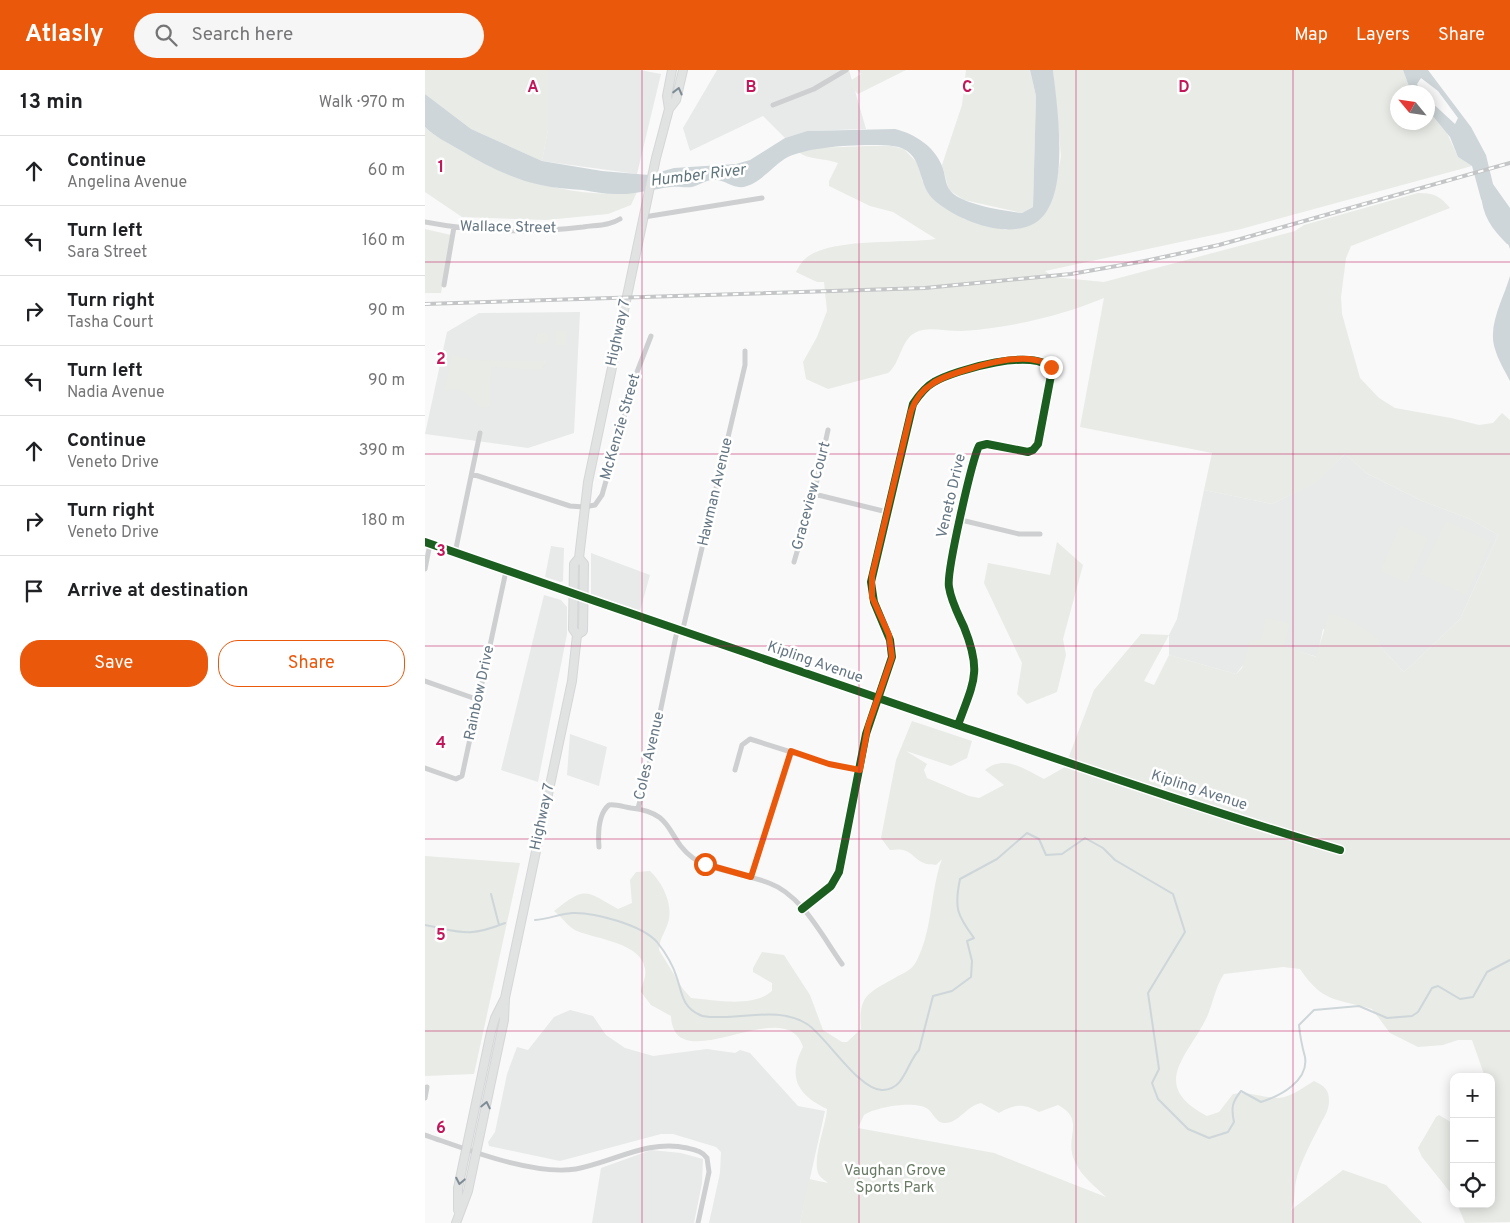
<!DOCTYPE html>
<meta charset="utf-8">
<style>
:root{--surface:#fff;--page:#f6f6f6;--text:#202124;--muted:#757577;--line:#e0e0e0;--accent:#ea580c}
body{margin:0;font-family:Overpass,sans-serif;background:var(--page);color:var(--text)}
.controls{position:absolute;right:15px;bottom:15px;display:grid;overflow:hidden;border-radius:10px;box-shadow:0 2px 12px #0003}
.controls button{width:45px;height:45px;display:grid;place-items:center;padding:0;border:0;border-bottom:1px solid var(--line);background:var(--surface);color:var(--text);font:25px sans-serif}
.compass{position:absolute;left:965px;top:15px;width:45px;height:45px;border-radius:50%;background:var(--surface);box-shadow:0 2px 12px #0003;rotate:299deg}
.stop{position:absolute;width:15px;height:15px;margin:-11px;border:4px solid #ea580c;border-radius:50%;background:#fff}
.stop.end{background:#ea580c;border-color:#fff;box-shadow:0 1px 5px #0008}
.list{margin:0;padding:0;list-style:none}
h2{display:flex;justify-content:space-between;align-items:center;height:65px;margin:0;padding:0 20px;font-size:21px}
h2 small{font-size:16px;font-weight:400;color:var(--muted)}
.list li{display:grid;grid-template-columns:32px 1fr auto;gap:15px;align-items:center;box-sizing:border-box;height:70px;padding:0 20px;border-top:1px solid var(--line)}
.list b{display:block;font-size:19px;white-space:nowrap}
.list p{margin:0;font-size:16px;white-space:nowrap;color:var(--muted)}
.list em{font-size:16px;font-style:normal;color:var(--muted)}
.actions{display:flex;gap:10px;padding:15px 20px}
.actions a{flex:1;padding:11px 0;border:1px solid var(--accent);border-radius:20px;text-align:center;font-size:18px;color:var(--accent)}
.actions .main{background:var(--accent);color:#fff}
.icon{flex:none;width:28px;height:28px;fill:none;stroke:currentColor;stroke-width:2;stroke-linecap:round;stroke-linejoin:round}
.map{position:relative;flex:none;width:1085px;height:1153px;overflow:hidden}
header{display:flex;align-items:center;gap:30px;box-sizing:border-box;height:70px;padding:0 25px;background:var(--accent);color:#fff}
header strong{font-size:24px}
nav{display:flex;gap:28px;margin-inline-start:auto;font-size:18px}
.search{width:350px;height:45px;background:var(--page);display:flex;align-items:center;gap:12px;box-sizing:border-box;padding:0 18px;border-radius:28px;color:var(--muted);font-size:19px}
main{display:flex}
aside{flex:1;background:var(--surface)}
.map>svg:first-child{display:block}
</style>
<header>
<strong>Atlasly</strong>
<div class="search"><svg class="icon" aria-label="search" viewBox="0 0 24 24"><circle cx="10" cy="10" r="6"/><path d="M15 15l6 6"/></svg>Search here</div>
<nav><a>Map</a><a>Layers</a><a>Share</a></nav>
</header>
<main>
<aside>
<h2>13 min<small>Walk · 970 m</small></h2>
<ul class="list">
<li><svg class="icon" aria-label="ahead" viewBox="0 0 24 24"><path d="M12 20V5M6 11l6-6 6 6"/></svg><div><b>Continue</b><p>Angelina Avenue</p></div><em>60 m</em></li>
<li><svg class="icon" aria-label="left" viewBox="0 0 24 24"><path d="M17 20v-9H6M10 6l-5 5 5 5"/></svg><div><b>Turn left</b><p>Sara Street</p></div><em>160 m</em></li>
<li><svg class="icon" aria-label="right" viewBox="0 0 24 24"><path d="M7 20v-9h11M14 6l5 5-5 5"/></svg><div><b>Turn right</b><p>Tasha Court</p></div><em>90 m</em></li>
<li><svg class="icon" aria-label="left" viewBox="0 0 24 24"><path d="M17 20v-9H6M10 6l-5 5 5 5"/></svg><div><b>Turn left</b><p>Nadia Avenue</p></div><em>90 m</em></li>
<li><svg class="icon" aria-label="ahead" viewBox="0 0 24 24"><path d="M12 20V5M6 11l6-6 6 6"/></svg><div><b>Continue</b><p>Veneto Drive</p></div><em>390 m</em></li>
<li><svg class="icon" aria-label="right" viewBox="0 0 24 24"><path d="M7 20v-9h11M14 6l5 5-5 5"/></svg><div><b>Turn right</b><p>Veneto Drive</p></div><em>180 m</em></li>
<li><svg class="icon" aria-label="arrive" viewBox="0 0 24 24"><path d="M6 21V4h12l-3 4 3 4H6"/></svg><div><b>Arrive at destination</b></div></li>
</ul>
<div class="actions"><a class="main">Save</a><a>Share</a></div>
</aside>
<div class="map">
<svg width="1085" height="1153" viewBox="0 0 1085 1153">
<rect width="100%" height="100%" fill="#f9f9f9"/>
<path fill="#e8e9e9" d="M123,0H215L236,4L212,104L117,91L123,60Z
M292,0H424L441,59L382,61L360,68L338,46L265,81L258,58Z
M155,242L149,363L103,378L0,364L22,262L54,243Z
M920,384L941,403L997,431L1045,449L1073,465L1035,549L979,602L954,575L898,559L892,587L838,570L811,604L744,585V565L752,549L779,420L847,434L890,413Z
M126,476L139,478L138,511L136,512L120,507Z
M166,483L225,505L215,541L166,524Z
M119,525L136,530L142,537V564L113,712L76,700Z
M145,664L182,677L174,716L142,705Z
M145,940L168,946L181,965L200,978L228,986L282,979L310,983L315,980L325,983L373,1036L400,1041L375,1153H284L295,1103L296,1082L291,1077L248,1064H236L135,1091L64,1076L63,1072L70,1062L82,1004L92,977L103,980L129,947Z
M226,1080L256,1083L278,1089L277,1113L269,1153H167L176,1098Z"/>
<path fill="#e8ebe6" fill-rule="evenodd" d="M0,0H123V60L117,91L46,59L0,24Z
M432,0H481L433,24L424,15L425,11L436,4Z
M541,0H605L611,26L608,137L597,143L539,130L524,120L517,95L537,35Z
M628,0H978L986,22H972V52H1002L1003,40L1020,59L1033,87L1047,96L816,159L620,201L628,207L679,212L870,161L879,155L993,123C1009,123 1015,126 1025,138L926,176L921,188L916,227L917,244L935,308L954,328L970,338L1026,348L1054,355L1068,353L1077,343L1085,350V1152L1040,1153L1032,1134H1066V1007H1060L1047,970H1033L1018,975L993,977L965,963L947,939C910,928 898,933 875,899L858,897L799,904C789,919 788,936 780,951C759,990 726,1016 782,1046L794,1042L808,1024C824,1021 838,1028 854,1028C866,1027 879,1017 889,1011C899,1016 904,1019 904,1031C904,1039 900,1046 896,1053C887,1071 872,1097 870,1118C869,1127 870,1131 866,1140L918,1100L961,1115L997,1153H375L384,1109L403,1113C401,1111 396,1108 394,1105C386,1090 401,1057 402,1039C373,1025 362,1008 378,977C361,921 249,1012 246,946L226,935L216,922C216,914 222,908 220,899C217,873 171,869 152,861C144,858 136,846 129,841C161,816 159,820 193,839L207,833L205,810L211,802L225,801C237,812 247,832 244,849C242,860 234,868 234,880L258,919L266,928C290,930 328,938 347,921V913L328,902V898L337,882L359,885L385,925L398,960L417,972H422L436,959C433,923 445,923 473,906C480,903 487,899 491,892C508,861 505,821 517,789L511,795C508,794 502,795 499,793C485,787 487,777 465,780L456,768L471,690L487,651L547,671L542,688L526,696L481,681L502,694L499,700L502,708L544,726L554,728L579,715L560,700C580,684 599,699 619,709L640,697L669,620L716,564L744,565L719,611L729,615L744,585L811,604L817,598L825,571L836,569L841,548L865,553L859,576L891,587L904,544C922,546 942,559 955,571L954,575L979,602L1035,549L1073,465L1045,449L997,431L941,403L920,384L891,413L847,434L779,420L787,383L655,357L679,228C636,246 584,258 537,261C522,262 501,255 488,264C475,273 475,294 463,303L403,319L381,309L378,292L392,267L402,241L399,212H392L371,202C373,198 376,192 380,189C403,167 480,174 511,169L468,142L445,136L404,116V111L413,93C400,88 384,90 373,82L391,78L444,76H467L479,79L495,96L497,111L539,149L581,160L620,141L629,124L636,86ZM556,1033L574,1043C590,1034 598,1033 614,1042L633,1035C662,1050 638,1068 650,1092C656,1106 671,1117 681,1127L569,1083L433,1058L439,1045C451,1037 490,1030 503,1039C508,1043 512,1054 520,1053C534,1053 541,1036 556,1033Z
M0,57C10,67 23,73 35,80C87,110 152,130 212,122L206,135L183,144L121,150L37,147L0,122Z
M0,159L26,165L16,223H0Z
M131,260L142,261L141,276L130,275Z
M120,262L124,266L122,272L115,275L110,272L112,263Z
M27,285L48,290L122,291L117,300L66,297L65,337L56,338C42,325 39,316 19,321Z
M1021,451L1066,472L1041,525L995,504Z
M975,455L1003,468L982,513L955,501Z
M632,472L658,495L638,569L641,585L632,622L602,634L592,624L597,593L559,513L563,493L625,505Z
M0,786L95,793L49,1004L0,1006Z
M1014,1045L1029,1054V1127L997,1087L993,1078L1011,1047Z"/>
<path fill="#ced6d9" d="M605,0H628C632,36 647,131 610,153C581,170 531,150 508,129C491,113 500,80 468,76C444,73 384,76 363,87C348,95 339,110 322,116C308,121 300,108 287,110C279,111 274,115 267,117C260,118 252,116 246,117C228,119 209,125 191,124C180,124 169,122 158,120C144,119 129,118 116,115C87,109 60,95 35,80C23,73 10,67 0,57V24L46,59L117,91L177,101L224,105L249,98L311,94L325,90L360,68L382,61L470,59C490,64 509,76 517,96C520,103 520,112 524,119C533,134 579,141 597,143L608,137L611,26Z
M978,0H1003L1046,57L1061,85L1068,114L1085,138V179L1080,165L1056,129L1047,96L1033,87L1025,67L1003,40V29L1030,54L1033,48L1013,21L996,8L992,14L996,22H986Z
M1085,206V311C1080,301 1073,290 1070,279C1062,255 1079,228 1085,206Z"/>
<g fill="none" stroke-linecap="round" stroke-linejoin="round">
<path stroke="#ced6d9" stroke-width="2" d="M66,824L74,855
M110,850C123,849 135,844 147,843C169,842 217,855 232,872C240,882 248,895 252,908C257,923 257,937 275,945C281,948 290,947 297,947C325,947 357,938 382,954C401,966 435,1022 458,1020C480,1019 481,994 494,980L508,926L527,921L546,907L547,891L542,871L549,868C532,845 529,838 535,809L572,789L602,763L614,769L621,785L637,784L660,768L678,778L690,790L748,824L760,862L723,923L734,999L727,1013L733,1029L763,1059L784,1068L803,1062L809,1052C806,1038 807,1032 816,1021L836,1032C855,1026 884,1011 880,987C877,976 875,967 874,955L889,940L934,936L962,948L987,946L993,942L1007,918L1013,916L1035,929L1048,927L1062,902L1085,890
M0,855C37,862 42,868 80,853"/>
<path stroke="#ced6d9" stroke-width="10" d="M1061,123C1062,144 1071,156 1085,170"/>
<defs>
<path id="primary" d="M244,39L242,26L247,0
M152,565L148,559L149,494L154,488L163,412L231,88L244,39L251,30L258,0
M33,1140V1118L66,962L70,948L79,930
M31,1153L43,1121L79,950L80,928L147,611L152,565L158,561L159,494L154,488"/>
</defs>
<use href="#primary" stroke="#d5d6d7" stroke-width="10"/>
<path stroke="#cecfd0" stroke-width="5" d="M348,35L389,19L421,0
M219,147L337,128
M0,152C51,162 106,163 158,157C170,155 184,156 195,149
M19,215L29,157
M47,404L145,436L159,437L170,435L177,425L212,302L226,266
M389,424L462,442
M536,450L594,464H615
M30,483L55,363
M369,492L389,424L403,360
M0,499L5,474
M159,529L616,685L845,760L915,780
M257,563L320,295V281
M0,611L54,630
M0,698L31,709L37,706L81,501
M310,700L317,675L325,669L404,694L435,700
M213,738L221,710L252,561
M174,777C173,764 173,744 184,735C191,734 199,737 206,738C251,743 240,767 268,788C287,801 322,804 344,813C377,825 397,866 417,894
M326,807L367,681
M377,839L406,816L414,802L441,664L467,587L465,570L449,532L446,512L488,334C494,325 500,317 509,312C529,300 613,276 627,300L613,374L608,380L603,382L562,374L554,376C547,390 521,503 524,517C526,531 533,544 539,557C557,602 549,611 533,655
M0,1028L2,1017
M0,1065C41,1079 108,1106 151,1099C189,1092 223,1069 262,1078C270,1080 277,1081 282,1088L284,1102L273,1153"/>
<path stroke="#cecfd0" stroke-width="6" d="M0,472L159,529"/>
<use href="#primary" stroke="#e1e2e2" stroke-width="8"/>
<defs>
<path id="rail" d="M0,234L500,218L646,204L720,191L794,175L1085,93"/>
</defs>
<use href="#rail" stroke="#c3c5c6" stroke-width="4"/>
<use href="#rail" stroke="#fff" stroke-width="2" stroke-dasharray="5.5" stroke-linecap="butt"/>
<defs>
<path id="cycleway" d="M0,472C177,534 355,594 532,655C659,698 786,742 915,780
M377,839L406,816L414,802L441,664L467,587L465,570L449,532L446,512L488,334C494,325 500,317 509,312C529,300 613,276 627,300L613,374L608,380L603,382L562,374L554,376C547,390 521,503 524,517C526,531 533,544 539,557C557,602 549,611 533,655"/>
</defs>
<use href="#cycleway" stroke="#fff" stroke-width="11"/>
<use href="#cycleway" stroke="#1b5e20" stroke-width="8"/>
</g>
<defs><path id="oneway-chevron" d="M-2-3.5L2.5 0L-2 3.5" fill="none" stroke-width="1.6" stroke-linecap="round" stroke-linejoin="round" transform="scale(1.25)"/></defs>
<g stroke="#7e8c96">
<use href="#oneway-chevron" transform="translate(253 21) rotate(-76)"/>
<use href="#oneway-chevron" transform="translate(61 1035) rotate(-78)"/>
<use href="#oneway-chevron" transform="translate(35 1111) rotate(101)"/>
</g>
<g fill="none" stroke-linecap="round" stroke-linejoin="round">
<path stroke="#ea580c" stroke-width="6" d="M280,794L326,807L366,681L404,694L435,700L443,656L467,587L464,565L447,527V506L486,341C490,330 497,320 507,314C520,304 575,289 592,289C603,288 618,290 626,297"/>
</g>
<path fill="none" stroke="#c2185b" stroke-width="1" stroke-opacity="0.55" d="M217,0V1153M434,0V1153M651,0V1153M868,0V1153M0,192H1085M0,384H1085M0,576H1085M0,769H1085M0,961H1085"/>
<g text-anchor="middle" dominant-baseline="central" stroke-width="5" stroke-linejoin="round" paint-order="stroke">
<g font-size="15" fill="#657683" stroke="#fff">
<text transform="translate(83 158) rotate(1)">Wallace Street</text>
<text transform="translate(194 263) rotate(-78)">Highway 7</text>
<text transform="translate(196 357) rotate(-74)">McKenzie Street</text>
<text transform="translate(291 422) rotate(-77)">Hawman Avenue</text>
<text transform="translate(387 426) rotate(-75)">Graceview Court</text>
<text transform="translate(527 426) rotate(-77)">Veneto Drive</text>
<text transform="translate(390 593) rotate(19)">Kipling Avenue</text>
<text transform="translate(55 623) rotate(-78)">Rainbow Drive</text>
<text transform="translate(225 686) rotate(-77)">Coles Avenue</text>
<text transform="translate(774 721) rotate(18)">Kipling Avenue</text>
<text transform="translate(118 747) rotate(-78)">Highway 7</text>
</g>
<g font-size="15" fill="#687a64" stroke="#fff">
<text x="470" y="1101">Vaughan Grove<tspan x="470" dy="17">Sports Park</tspan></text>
</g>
<g font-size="16" font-style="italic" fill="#60757c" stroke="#fff">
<text transform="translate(273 106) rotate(-7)">Humber River</text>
</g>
</g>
<g font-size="16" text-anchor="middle" font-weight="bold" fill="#c2185b" stroke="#fff" stroke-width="5" stroke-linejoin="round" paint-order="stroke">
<text x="108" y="22">A</text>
<text x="326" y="22">B</text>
<text x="542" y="22">C</text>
<text x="759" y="22">D</text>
<text x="16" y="102">1</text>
<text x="16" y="294">2</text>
<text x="16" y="486">3</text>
<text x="16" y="678">4</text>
<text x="16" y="870">5</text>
<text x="16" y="1063">6</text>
</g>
</svg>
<div class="controls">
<button>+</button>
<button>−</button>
<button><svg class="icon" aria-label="locate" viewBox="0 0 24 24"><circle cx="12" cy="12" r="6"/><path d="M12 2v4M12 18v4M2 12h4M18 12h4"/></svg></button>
</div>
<svg class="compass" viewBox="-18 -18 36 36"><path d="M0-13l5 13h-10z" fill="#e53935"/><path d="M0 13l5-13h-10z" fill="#757577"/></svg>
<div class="stop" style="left:280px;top:794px"></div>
<div class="stop end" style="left:626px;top:297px"></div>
</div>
</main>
